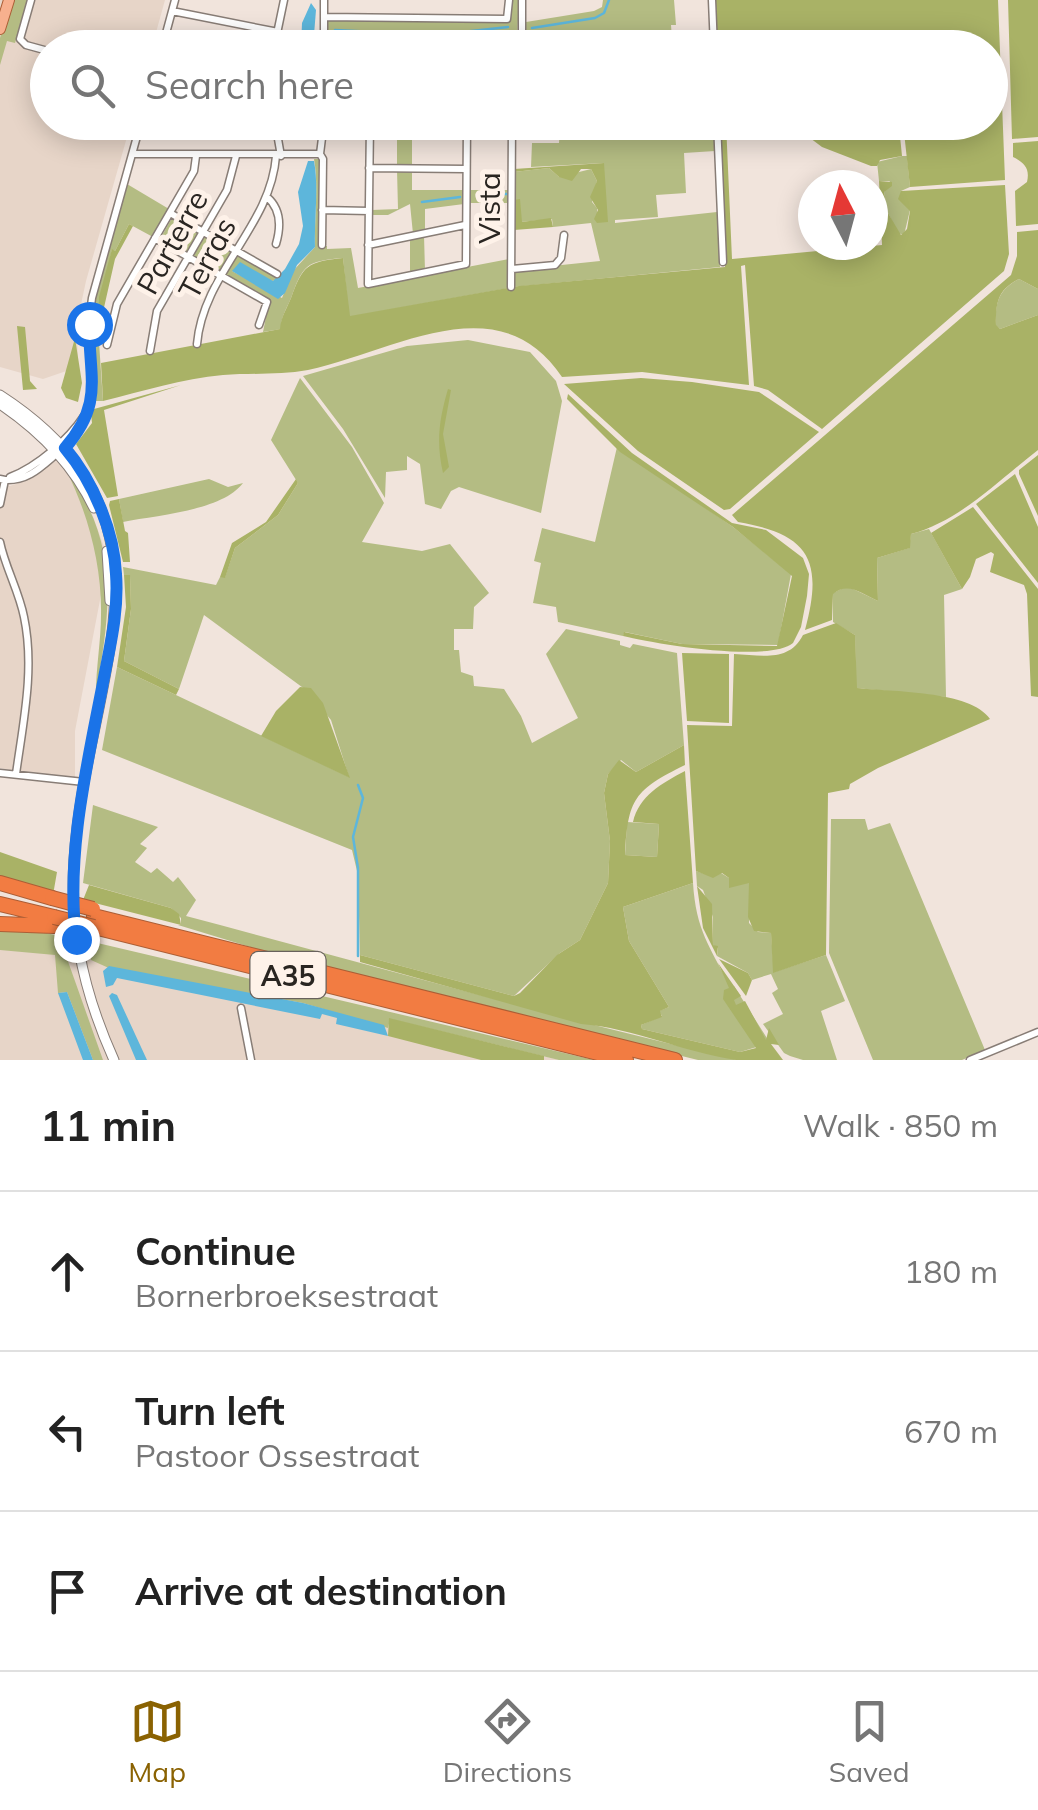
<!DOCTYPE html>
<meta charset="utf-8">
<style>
:root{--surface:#fff;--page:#f6f6f6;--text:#222;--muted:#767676;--line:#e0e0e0;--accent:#8a6202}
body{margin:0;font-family:Mulish,sans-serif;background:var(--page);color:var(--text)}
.compass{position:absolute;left:798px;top:170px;width:90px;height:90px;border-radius:50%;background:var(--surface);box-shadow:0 5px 25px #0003;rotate:354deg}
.stop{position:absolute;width:30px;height:30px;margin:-22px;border:8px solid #1a73e8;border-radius:50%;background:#fff}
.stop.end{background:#1a73e8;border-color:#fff;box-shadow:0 2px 10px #0008}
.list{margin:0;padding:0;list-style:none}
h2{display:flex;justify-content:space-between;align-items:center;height:130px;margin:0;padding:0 40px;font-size:42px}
h2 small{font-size:32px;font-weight:400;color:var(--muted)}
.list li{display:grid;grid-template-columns:65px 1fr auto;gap:30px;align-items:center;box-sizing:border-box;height:160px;padding:0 40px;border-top:2px solid var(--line)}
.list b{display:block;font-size:38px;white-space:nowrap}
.list p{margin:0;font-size:32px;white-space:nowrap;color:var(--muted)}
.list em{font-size:32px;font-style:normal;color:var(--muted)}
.icon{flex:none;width:55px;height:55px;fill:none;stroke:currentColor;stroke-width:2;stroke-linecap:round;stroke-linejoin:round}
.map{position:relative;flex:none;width:1038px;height:1060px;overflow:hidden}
.search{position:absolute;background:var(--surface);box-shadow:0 5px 25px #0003;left:30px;right:30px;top:30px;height:110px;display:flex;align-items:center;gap:25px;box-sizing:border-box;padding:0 35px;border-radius:55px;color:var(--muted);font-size:38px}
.sheet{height:610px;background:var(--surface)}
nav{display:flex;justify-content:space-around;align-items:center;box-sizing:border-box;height:140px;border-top:2px solid var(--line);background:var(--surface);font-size:28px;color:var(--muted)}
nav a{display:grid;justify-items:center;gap:5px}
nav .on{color:var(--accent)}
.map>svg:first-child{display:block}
</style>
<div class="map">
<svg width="1038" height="1060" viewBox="0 0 1038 1060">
<rect width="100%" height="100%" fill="#f1e4dc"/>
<path fill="#e7d5c8" d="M0,0H165L152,47L48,48V122L131,123L86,281L77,323L78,367L43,379L0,367Z
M57,461L86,497L108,558L75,731V782L0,768V484L10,486L33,478L49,463Z
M29,941L92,952L560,1060H0V942Z"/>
<path fill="#b4bc83" d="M11,0H28L15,43L7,41L0,65V38Z
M511,0H519L517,39L327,38L328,20L507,22L511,19Z
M603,0H674L676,25H671L672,39L710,38V47L521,45L525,41L526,22L594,11L602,7Z
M565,123H714L715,151L684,153L686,193L656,195L658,217L615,220V223L717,212L720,267L513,287L514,270L600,261L591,223L553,227L552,219L521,222L514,200V172L549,168L559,177L591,169L597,181L592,202L597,208L598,223L604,163L531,167L532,143H559L560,128L565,127Z
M397,131H412V165H397Z
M902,156H907L910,187L901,191L910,210L904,235L898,233L888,213L884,192L890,181H879L877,162Z
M314,159H320V246H327V249L351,248L358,288L509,259V288L349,317L343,258C306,261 303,265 291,298C286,310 281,316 281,329L263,332L269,302L225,274L236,256H240L278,278L273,281L232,271L282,298L293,271L315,247C314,218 319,187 314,159Z
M397,170H412V190H464V204L425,209V232L413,234L410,204L388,215H372V210L398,209Z
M127,184L169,209L153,237L129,224L115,251L112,250L97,313L103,401H96L93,304Z
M469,190H509V203H469Z
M172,218L198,233L188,252L160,239Z
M424,235L425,271L410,274V238Z
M206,237L231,252L220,272L193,257L202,238Z
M1019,279L1038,289V315L1000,329L996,326C995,303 998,290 1019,279Z
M468,340L530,352L556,381L562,401L541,513L459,487L451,491L441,509L425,504L420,464L407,456V470L386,472L385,498L343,429L303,376L407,346Z
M300,378L352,447L384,503L362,542L422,551L450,544L489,593L474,607L473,629H454V650H459L461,672L473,676L474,686L504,689L521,716L532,743L578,718L546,654L566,629L620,641V645L630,648L633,644L677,653L684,745L636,772L621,760L608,774L604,793L610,841L608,883L580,940L560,953L514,996L360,955L358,875L352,850L102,750L117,667L349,777L331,720L306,690L204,615L179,689L124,661L131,609L130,576L124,575L123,567L216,585L220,577H225L235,548L278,515L298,483L271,440Z
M617,447L733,527L791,574L778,645L682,644L625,632L623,636L558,622L556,607L533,603L541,563L534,561L542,528L595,542Z
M66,470C120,544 111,608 96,693C96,667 101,641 101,615C102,566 88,513 66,470Z
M209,479L228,487L243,483C222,511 157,515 123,522L119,499Z
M929,529L962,589L944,595L946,697L856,688L855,635L833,622V593L847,586L878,601L877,558L909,548L911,534Z
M93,805L158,827L140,844L147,848L135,862L151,873L157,868L173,882L178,877L196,900L186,916C370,965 553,1017 738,1060H698L303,963L178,925H181V918L171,908L83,883Z
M831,819H865L868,830L890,823L985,1050L962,1060H873L829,953Z
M627,822L659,824L657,857L625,855Z
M696,871L708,875L721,873L729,878V887L749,882V923L758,932L771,933L774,972L826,955L845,1001L821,1011L837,1060H803L790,1056L784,1053L763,1024L783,1014L772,993L778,989L771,974L752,980L748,973L717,956L718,948L713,945V917L703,890L697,886Z
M693,883C696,931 710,946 730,987L734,986L770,1043L740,1052L642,1029L641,1025L662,1016L659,1011L669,1007L629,941L623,907Z
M0,929L34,930L59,936L103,1060H93L67,992L58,993L55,955L0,950Z
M89,941L594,1060H559L390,1019L388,1028L303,1003L111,969L91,960Z"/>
<path fill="#a9b266" d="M713,0H998L1005,180L910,187L903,123L990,122V48L716,47Z
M1008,0H1038V137L1012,139Z
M719,123H726L732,259L882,245L879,181L892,182V186L884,192L888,213L901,235L907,229L910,211L898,199L901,191L1005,185L1009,254L1004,271L822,429L768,390L754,386L745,265L741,266L749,385L642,372L562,377C499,282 393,352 308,370C281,375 251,373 223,375C182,379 143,391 103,401L101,363L280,329C281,317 286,310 291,298C303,265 307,262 343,258L350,316L519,286L725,267Z
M790,123H858L859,128L899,126L902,156L880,160L877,166H871L822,147Z
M1038,141V224L1016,226L1015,191L1027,182C1030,169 1025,163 1013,157V143Z
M604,163L608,222L597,223L594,219L598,210L590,197L597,181L591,169H581L572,181L559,177L549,168L514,172V169Z
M520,199L522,222L551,218L553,227L514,230V200Z
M129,224L133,226L115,259L103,312L109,315L104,319L102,343H98L99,297L112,249L115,251Z
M1038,230V289L1019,279C997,290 996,303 996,325L1000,329L1038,315V450C999,480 960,521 911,534L910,548L877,558L878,601C862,594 848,581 833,594L832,620L805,630C824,560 809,534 738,522L732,515L1011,275L1017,256V232Z
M17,326L25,327L30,381L37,389L23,390Z
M75,338L82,383L78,402L66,398L61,388Z
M641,378L692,382L759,392L819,432L730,509L724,510L638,451L564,384Z
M181,385L104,410L118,496L107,498L76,444L92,423L91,414L94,409Z
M448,389L451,390L443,434L449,467L443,473C436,442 439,420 448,389Z
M568,394L632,453L732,523L766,530L803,558L809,574L807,596L801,627L793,643C768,663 656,644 623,636L624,632L682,644L777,646L792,576L733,527L620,452L567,399Z
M1038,455V516L1019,474V470Z
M1015,474L1038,527V583L976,504Z
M296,479L298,483L278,515L235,548L225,578L220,577L232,543L266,522Z
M119,499L125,531L128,533L130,562H123L109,505L110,501Z
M973,507L1038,589V697L1031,696L1027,594L1024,585L990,572L994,554L991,552L976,559L970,577L962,589L931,533Z
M124,575H130L131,609L124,661L179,689L176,695L117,667L126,607Z
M836,623L855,635L857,688C890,692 971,690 990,719L878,768L850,784L849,789L828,793L826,955L773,973L771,933L754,931L748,917L749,883L729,888V878L722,873L713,878L696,871L687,725L732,726L734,654C760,655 789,663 803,635Z
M682,653L729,654V723L687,721Z
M300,687L311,688L323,703L350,778L261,736L276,711Z
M684,745L685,765C634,790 628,799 625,855L657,857L659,824L633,822C639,796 662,783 685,771L693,883L623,907L629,941L669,1007L660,1011L662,1017L641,1025L642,1029L740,1052L756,1048L723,999L724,990L729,988L718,963L741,996L734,1000L736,1005L745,1001L766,1040L769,1028L779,1045L771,1044L783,1060C768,1060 751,1060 736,1060C683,1052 633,1028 581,1024L360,962V955L514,996L520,993L557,955L580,940L608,883L610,841L604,793L608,774L619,760L636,772Z
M0,852L57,872L53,895L0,877Z
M89,885L171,908L179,914L181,925L83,900Z
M697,886L712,904L713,945L718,946L717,956L703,928Z
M719,959L748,973L752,980L746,996Z
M389,1018L544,1056V1060H481L388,1036Z"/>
<path fill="#5db6db" d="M311,3L316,10L313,47H301L302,23Z
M308,161H314C319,188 314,219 315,247L297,265L285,293L278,299L232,271L240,262L273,281L285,269L299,244L303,226L298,192Z
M109,966L303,1003L384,1025L388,1036L336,1024L337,1018L322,1014L320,1019L117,978L113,985L106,987L103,971Z
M67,992L93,1060H83L58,993Z
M112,993L117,995L147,1060H136L109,996Z"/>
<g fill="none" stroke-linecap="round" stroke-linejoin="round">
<path stroke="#5db6db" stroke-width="2.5" d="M532,28L595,18L604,13L609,0
M335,30L435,35L508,27
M489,194H507
M422,202L460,197
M358,956V868L353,837L363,798L358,785"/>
<defs>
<path id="street" d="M31,0L20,39L26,45L48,51
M324,0V48
M712,0L714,48
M172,11L278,32
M324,17L507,19L509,0
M324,41L514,44
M514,44L522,37V0
M162,48L175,0
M274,48L284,0
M275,122L281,156
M370,122L368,284L466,264L467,122
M717,122L723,262
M370,128L512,129
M133,154H320
M369,168L466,169
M267,197C281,209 281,227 276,244
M322,210L369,211
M170,213L277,274
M155,238L267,302L259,325
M322,245L323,159L320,154L324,122
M368,245L465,225
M512,269L555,265L561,258L564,235
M511,287L512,122
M197,344C203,273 271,226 276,156
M107,345L117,304L194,171L196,156
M150,351L157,311L227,190L236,156
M10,477C37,467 69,439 84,416
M0,479L5,480L0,504
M5,480C26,481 38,470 53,457C114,408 82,363 92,298L141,122
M0,542C5,567 19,591 24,617C35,669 23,723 16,774
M0,773L84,782
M241,1008L251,1060
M970,1060L1038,1032"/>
<path id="secondary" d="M0,395C195,521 85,682 74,860C69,931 85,996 114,1060
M0,404C40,431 73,464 94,508
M107,551L110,601"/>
<path id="primary" d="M0,29L9,0"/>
<path id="highway" d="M0,883L52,898
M0,904L54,917
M94,916L675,1060
M0,924L54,926
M94,927L626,1060"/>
</defs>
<use href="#street" stroke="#887d76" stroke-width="9"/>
<use href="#secondary" stroke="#887d76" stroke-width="11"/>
<use href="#primary" stroke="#ac5e36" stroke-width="12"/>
<use href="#highway" stroke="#ac5e36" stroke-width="16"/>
<use href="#street" stroke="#fff" stroke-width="6"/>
<use href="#secondary" stroke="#fff" stroke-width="9"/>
<use href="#primary" stroke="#f7b08e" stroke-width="10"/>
<use href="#highway" stroke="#f27c42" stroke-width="14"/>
<defs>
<path id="highway-bridge" d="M52,898L93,909
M54,917L94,927"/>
</defs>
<use href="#highway-bridge" stroke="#ac5e36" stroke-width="16" stroke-linecap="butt"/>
<use href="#highway-bridge" stroke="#f27c42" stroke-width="14"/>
</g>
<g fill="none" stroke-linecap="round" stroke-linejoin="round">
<path stroke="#1a73e8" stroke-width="12" d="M76,939C66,855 86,770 102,688C109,650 119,613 116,574C114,531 93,481 65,448C104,403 89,378 89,324"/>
</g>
<g text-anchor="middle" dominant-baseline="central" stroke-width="10" stroke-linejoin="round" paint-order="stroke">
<rect fill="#fef2e9" stroke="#69625d" stroke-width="2.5" x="250.5" y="952" width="75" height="46" rx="8"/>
<g font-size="28" font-weight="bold" fill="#292521">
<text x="288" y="975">A35</text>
</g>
<g font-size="30" fill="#292521" stroke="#fef2e9">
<text transform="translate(489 208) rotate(-90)">Vista</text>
<text transform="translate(172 242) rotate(-61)">Parterre</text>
<text transform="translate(207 258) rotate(-62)">Terras</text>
</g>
</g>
</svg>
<svg class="compass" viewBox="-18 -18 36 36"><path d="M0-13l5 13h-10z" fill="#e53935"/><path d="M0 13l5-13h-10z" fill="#767676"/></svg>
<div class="stop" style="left:89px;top:324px"></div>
<div class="stop end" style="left:76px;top:939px"></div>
<div class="search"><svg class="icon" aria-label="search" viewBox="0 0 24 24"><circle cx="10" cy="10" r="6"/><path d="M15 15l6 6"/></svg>Search here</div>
</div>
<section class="sheet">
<h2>11 min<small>Walk · 850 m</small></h2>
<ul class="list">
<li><svg class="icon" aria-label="ahead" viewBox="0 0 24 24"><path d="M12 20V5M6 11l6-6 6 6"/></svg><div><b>Continue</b><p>Bornerbroeksestraat</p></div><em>180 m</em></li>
<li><svg class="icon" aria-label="left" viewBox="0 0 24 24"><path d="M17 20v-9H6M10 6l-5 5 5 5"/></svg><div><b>Turn left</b><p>Pastoor Ossestraat</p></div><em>670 m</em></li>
<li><svg class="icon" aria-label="arrive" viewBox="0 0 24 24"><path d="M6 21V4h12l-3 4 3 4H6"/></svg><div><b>Arrive at destination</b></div></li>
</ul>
</section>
<nav>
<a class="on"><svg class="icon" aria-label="map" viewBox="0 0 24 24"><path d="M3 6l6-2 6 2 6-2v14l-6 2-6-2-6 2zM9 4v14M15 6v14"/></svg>Map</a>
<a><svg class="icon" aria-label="directions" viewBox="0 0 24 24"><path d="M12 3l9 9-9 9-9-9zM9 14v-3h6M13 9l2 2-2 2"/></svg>Directions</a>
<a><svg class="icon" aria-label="saved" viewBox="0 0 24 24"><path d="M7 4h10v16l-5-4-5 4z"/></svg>Saved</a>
</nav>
